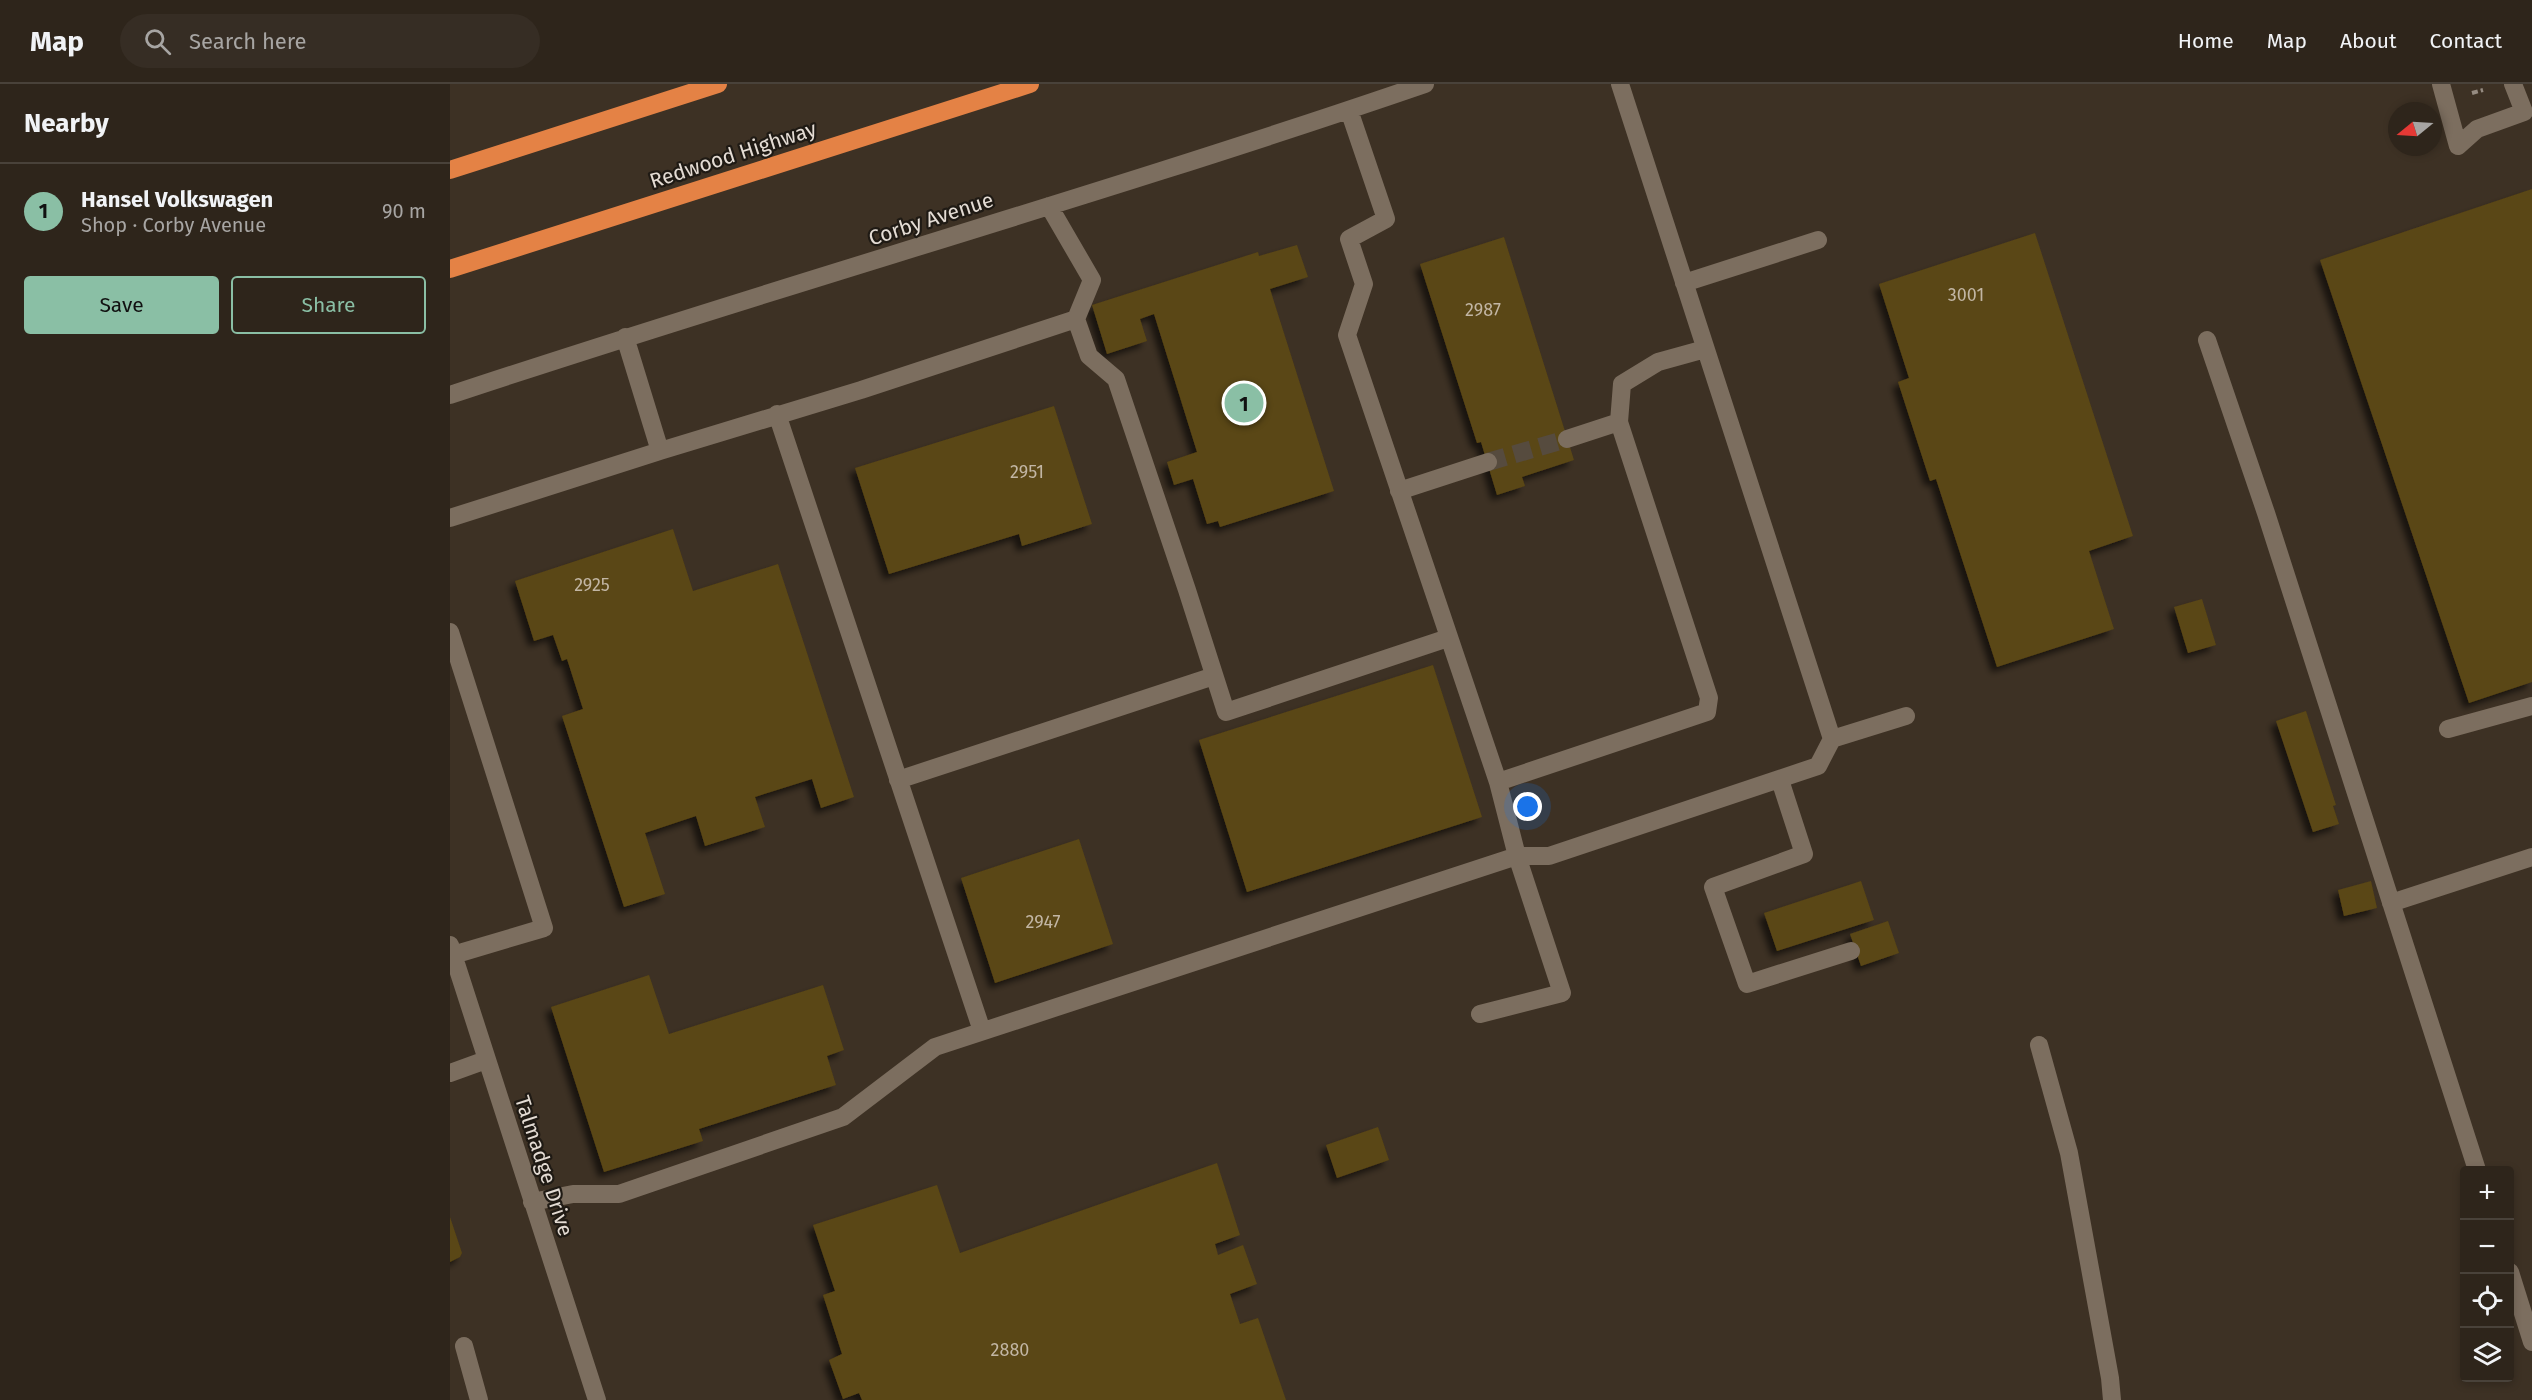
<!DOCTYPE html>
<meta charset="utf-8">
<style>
:root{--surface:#2e251b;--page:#362d24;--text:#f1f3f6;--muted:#a7a5a3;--line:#49423a;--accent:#8abfa5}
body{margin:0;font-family:"Fira Sans",sans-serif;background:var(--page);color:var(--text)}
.controls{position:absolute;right:18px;bottom:18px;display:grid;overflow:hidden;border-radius:6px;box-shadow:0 3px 9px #0003}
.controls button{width:54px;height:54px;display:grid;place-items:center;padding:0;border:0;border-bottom:2px solid var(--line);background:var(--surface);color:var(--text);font:30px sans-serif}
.compass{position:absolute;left:1938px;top:18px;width:54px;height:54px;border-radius:50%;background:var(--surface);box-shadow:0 3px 9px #0003;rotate:252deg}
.you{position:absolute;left:1078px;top:723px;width:21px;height:21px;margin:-15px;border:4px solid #fff;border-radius:50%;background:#1a73e8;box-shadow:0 0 0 9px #1a73e833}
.badge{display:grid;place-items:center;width:39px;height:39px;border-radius:50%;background:var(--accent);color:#111;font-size:20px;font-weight:700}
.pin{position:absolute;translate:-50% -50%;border:3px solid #fff;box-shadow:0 2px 6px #0006}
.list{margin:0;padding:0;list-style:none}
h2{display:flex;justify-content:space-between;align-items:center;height:78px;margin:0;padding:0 24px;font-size:26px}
h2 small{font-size:20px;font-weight:400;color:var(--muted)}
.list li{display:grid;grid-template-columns:39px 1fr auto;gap:18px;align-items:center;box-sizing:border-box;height:96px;padding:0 24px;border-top:2px solid var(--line)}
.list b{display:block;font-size:22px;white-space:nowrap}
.list p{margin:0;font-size:20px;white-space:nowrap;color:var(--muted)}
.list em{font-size:20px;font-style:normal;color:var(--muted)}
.actions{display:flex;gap:12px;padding:18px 24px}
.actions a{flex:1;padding:14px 0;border:2px solid var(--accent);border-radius:6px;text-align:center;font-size:21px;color:var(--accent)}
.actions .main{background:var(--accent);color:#111}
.icon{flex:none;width:33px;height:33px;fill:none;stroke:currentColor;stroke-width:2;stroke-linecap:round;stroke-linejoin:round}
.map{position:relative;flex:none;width:2082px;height:1316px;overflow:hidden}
header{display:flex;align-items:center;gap:36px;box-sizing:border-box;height:84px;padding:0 30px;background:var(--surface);border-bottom:2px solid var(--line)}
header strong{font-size:28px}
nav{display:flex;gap:33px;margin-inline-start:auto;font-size:21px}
.search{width:420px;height:54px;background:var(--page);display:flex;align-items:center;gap:15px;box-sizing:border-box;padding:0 21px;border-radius:33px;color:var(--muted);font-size:22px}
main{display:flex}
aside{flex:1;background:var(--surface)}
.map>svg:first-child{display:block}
</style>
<header>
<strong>Map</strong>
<div class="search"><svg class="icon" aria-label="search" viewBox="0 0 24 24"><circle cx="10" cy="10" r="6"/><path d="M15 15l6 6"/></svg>Search here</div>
<nav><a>Home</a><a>Map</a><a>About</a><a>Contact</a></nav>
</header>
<main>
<aside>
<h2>Nearby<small></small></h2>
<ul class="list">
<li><span class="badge">1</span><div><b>Hansel Volkswagen</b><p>Shop · Corby Avenue</p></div><em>90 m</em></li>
</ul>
<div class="actions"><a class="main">Save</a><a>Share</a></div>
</aside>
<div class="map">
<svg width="2082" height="1316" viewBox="0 0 2082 1316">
<defs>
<filter id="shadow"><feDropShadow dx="-5.5" dy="5.5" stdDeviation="3" flood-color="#0009"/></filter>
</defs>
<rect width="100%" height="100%" fill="#3d3124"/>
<path fill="#5a4614" filter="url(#shadow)" d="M2082,105V598L2019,619L1870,176Z
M1585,149L1683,452L1639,467L1664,545L1547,583L1486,395L1480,397L1448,298L1459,294L1429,200Z
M1054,153L1124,376L1072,393L1075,402L1047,411L1031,358L1027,359L970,180Z
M847,161L858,193L820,205L884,407L770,443L768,437L757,440L743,395L724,401L717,378L747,368L704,230L690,235L697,257L657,270L642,221L808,168L809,172Z
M604,322L642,440L572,462L569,450L439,490L405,384Z
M223,445L243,507L328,480L404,713L371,724L362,695L305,713L315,743L255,762L246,732L195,749L215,810L174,823L112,632L133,625L117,575L112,577L103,551L84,557L65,497Z
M1752,515L1766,561L1738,569L1724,523Z
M983,581L1032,733L797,808L749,656Z
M1856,627L1886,721L1883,722L1889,740L1863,748L1826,637Z
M629,755L663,860L545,899L511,794Z
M1411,797L1424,836L1327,867L1314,829Z
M1921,797L1927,824L1894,832L1888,806Z
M1438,837L1449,869L1411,882L1400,850Z
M199,891L219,950L373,901L394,966L377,972L386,1001L249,1045L253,1057L154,1088L101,923Z
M928,1043L939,1076L887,1094L876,1061Z
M767,1079L790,1151L765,1160L768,1171L793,1161L807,1200L780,1210L790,1240L808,1234L836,1316H412L409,1309L393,1315L379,1276L392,1270L373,1211L385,1207L363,1141L487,1101L510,1169Z
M0,1133L12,1169L10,1173L0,1178Z"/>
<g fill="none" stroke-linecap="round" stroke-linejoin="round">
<path stroke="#564b3e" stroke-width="18" stroke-dasharray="18 9" stroke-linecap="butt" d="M1038,378L1117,355"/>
<path stroke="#958b81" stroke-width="4" stroke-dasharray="6 3" stroke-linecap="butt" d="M2022,9L2033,6"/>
<path stroke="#7c6e5f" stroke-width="18" d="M1170,0L1382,655
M1991,0L2008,62L2027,45L2074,28L2063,0
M899,26L936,135L899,155L914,200L897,251L1048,698L1257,628L1259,614L1169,338L1172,300L1208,278L1255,265
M1234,199L1368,156
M626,235L639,272L666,295L737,506L776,628L998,554
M175,253L210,367L411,306L626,235L642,196L599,122
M1757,256L1816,429L2027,1086
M0,311C324,203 652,111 975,0
M327,330L532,947
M1117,355L1169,338
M949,407L1038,378
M0,434L210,367
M0,548L94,844L3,871
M1998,645L2082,622
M448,696L764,592
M1330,696L1354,770L1263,803L1297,900L1401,867
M1941,819L2082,773
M0,861L147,1316
M1030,930L1112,909L1067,772L1048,698
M1589,961L1619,1069L1660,1294L1662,1316
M0,989L36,976
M82,1118L123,1110H169L393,1033L485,963L1067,772H1099L1368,682L1382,655L1456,632
M2060,1188L2082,1258
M14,1262L29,1316"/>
<path stroke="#e48245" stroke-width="18" d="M0,86L268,0
M0,185L580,0"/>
</g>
<g text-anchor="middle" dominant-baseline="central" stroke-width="4.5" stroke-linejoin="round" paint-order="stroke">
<g font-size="18" fill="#c2b6a4">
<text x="1516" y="211">3001</text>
<text x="1033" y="226">2987</text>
<text x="577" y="388">2951</text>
<text x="142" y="501">2925</text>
<text x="593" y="838">2947</text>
<text x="560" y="1266">2880</text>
</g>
<g font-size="21" fill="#e4dcd4" stroke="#1f1a14">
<text transform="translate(283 71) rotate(-18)">Redwood Highway</text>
<text transform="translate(481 135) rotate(-18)">Corby Avenue</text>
<text transform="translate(94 1082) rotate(72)">Talmadge Drive</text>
</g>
</g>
</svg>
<div class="controls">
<button>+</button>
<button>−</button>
<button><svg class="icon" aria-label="locate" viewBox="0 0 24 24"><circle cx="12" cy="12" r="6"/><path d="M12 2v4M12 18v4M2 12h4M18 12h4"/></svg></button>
<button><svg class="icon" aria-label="layers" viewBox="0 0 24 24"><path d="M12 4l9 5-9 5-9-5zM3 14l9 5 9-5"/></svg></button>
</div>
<svg class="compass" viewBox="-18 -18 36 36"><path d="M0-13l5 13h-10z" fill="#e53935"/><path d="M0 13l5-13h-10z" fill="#a7a5a3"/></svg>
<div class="you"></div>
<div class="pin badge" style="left:794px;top:319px">1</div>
</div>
</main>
